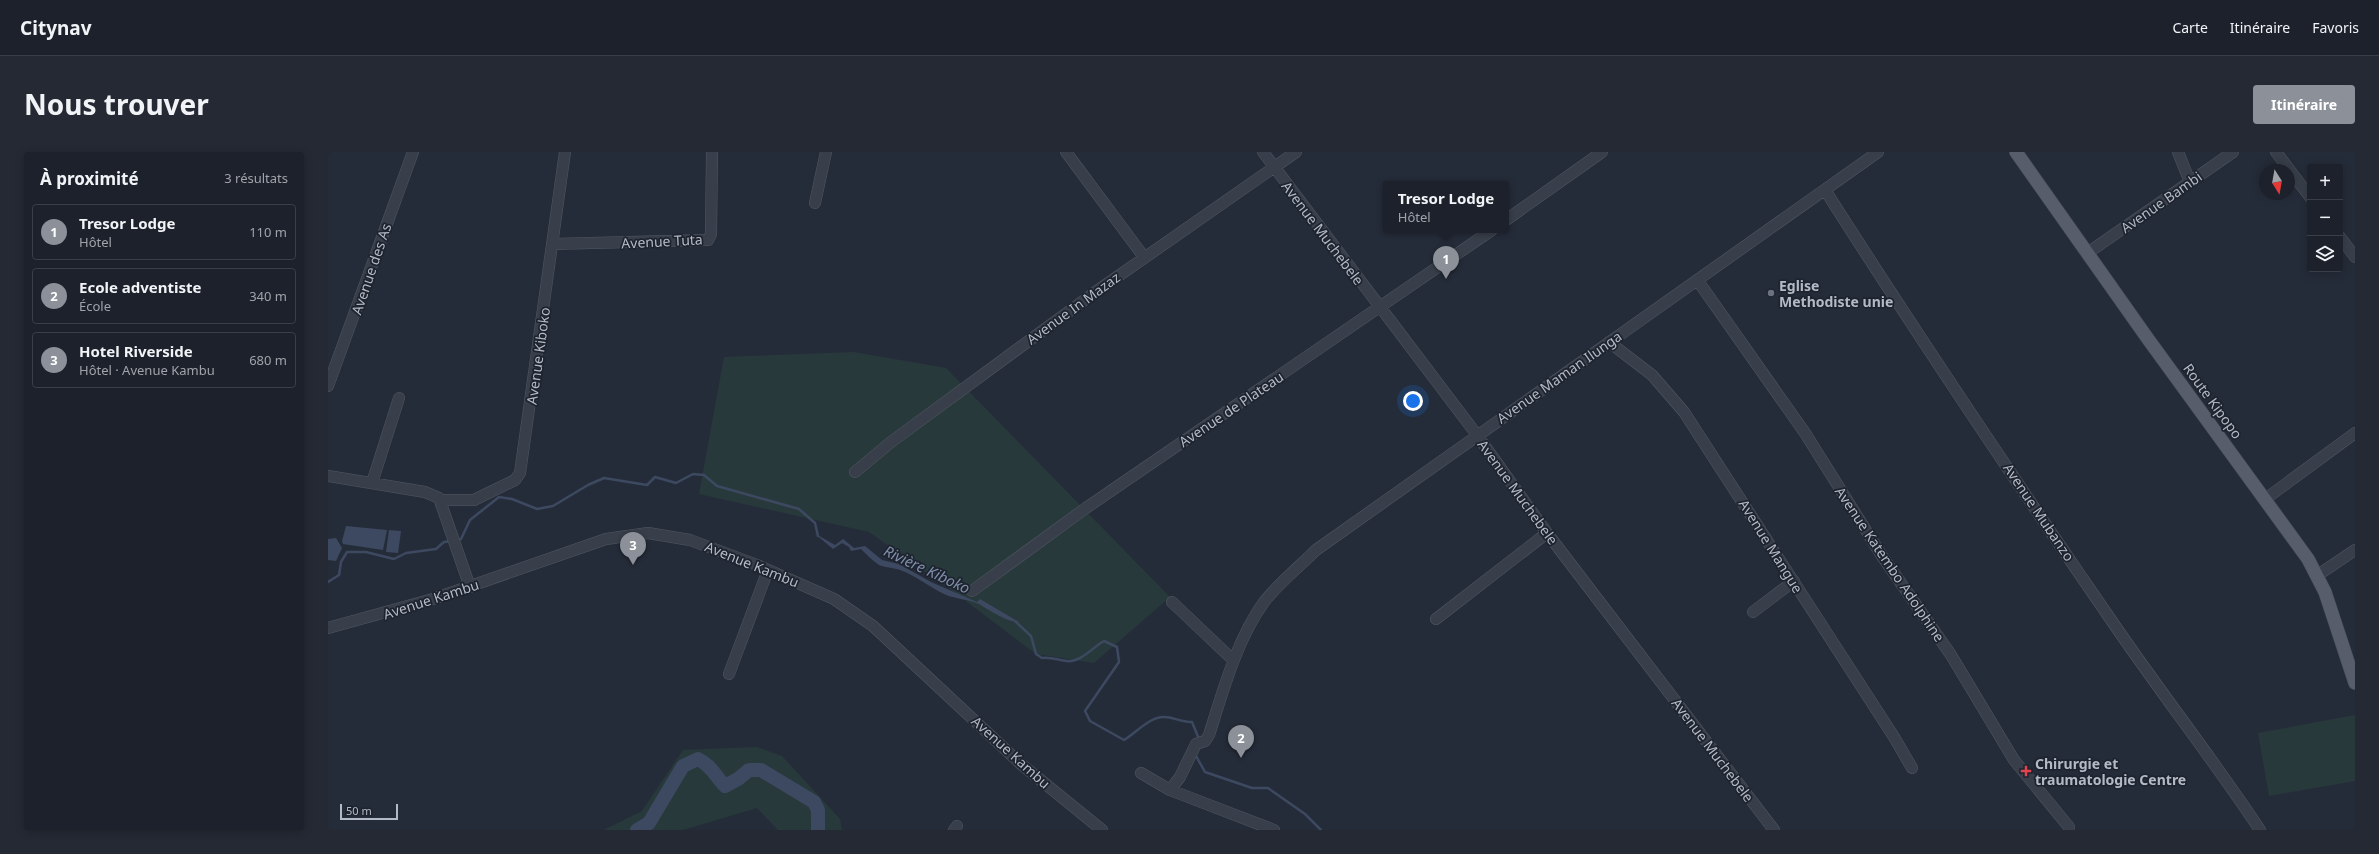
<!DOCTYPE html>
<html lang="fr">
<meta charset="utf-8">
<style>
:root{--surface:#1c212b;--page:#252933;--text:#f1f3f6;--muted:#a0a3a9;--line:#3a3e47;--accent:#8c9099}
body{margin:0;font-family:"Noto Sans",sans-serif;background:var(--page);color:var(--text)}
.controls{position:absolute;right:12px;top:12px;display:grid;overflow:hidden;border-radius:4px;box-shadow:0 2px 10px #0003}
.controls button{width:36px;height:36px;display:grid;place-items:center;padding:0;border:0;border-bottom:1px solid var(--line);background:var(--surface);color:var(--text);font:20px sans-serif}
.compass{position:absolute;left:1931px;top:12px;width:36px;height:36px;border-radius:50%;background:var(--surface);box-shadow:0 2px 10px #0003;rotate:169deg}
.scale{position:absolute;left:12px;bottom:10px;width:58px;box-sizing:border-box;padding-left:4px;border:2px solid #b4bac5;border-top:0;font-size:11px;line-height:14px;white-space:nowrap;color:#b4bac5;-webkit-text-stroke:3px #1e242f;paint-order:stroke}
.you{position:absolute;left:1085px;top:249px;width:14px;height:14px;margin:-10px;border:3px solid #fff;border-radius:50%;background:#1a73e8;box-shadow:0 0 0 6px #1a73e833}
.badge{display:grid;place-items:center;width:26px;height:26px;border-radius:50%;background:var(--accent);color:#fff;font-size:13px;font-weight:700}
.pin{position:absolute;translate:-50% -33px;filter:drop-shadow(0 1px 2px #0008)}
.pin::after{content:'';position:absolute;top:21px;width:14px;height:12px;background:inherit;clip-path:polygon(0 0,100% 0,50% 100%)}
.popup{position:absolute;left:1055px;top:29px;width:126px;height:52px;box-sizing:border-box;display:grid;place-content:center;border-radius:4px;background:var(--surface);filter:drop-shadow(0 1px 3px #0005);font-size:13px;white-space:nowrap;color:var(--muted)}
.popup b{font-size:15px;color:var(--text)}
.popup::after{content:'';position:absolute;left:50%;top:100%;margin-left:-8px;border:8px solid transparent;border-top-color:var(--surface)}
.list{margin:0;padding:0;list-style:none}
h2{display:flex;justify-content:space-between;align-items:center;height:52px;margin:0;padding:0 16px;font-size:17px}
h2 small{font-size:13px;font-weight:400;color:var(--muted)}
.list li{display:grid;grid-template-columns:26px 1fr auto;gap:12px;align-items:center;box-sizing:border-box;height:56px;margin:0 8px 8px;padding:0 8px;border:1px solid var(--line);border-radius:4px}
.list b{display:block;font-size:15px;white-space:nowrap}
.list p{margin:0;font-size:13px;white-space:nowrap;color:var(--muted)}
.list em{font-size:13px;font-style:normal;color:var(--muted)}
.icon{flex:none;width:22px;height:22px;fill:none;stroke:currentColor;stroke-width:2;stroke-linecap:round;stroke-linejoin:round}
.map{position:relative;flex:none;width:2027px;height:678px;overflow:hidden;border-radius:4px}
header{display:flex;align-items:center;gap:24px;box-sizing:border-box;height:56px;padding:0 20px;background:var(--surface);border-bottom:1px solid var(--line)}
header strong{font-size:19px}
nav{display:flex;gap:22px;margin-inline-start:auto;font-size:14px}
.intro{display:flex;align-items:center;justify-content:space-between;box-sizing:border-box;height:96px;padding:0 24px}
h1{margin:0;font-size:28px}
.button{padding:10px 18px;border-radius:4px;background:var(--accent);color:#fff;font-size:14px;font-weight:700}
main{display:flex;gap:24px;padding:0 24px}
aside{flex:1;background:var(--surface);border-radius:4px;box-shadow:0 2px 10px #0003}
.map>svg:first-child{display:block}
</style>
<header>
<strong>Citynav</strong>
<nav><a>Carte</a><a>Itinéraire</a><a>Favoris</a></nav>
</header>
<div class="intro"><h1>Nous trouver</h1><a class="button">Itinéraire</a></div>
<main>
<aside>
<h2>À proximité<small>3 résultats</small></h2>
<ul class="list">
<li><span class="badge">1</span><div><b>Tresor Lodge</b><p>Hôtel</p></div><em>110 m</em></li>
<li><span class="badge">2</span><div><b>Ecole adventiste</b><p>École</p></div><em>340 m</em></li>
<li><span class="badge">3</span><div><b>Hotel Riverside</b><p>Hôtel · Avenue Kambu</p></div><em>680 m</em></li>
</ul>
</aside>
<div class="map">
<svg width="2027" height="678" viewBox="0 0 2027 678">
<rect width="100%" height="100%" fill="#252c39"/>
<path fill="#28393b" d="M526,200L618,216L842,445L766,511L708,502L622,437L541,380L371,342L396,205Z
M2027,563V629L1941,644L1930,581Z
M429,595L454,604L512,667L514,678H450L429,656L355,678H276L314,659L355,598Z"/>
<path fill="#3d4961" d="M18,374L59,378L55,398L15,392L14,389Z
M61,378L73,379L70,401L58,400Z
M486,381L507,393L515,387L526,396L537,394L554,408L571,412L603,430L649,450L652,447L691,470C682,471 662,459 653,453C642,447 623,447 612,440C599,433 586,423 572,418C567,416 554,415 551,413C545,409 538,402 533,397L523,399L521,395L514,391L505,397Z
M8,386L14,396L8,409L0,408V387Z"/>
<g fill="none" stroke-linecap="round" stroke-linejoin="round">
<path stroke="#3d4961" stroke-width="2.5" d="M128,388L133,387L142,368L171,345L184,347L209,357L225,354L260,333L276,326L319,333L327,325L348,331L365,322L376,323L389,334L471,357L487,371L490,384
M0,430L11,423L13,410L19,400H38L66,407L78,401L108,397L116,390L123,389
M687,469L703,484L708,502L714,506C724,505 730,508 739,509C752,511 765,495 776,489L789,495L791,510L757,559L762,569L796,588C808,581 822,564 837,565C845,565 852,570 864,570L871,587
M868,604L877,620L924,636H940L977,662L993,678"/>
<path stroke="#3d4961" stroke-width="14" d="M309,678L321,671L355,614L370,607C383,613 387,624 397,634L410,627L421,618H433L486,650L490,658V678"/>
<defs>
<path id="minor" d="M738,0L816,105
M935,0L1149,283L1219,381L1446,678
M1850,0L1862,30
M1948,0L1982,45
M1497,38C1592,187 1690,333 1790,478C1836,545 1887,610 1932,678
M487,51L498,0
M1178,68L1274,0
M2012,85L2027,105
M224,92L380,88L383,82L384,0
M1761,100L1905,0
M1370,129L1477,281L1554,404L1623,503L1686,608L1741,675
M1281,190L1324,223L1356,260L1566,585L1584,616
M0,234L85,0
M527,320L563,290L766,141L968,0
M0,324L97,340L111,346L142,435
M44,331L71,246
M113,348H146L187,328L192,321L237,0
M1936,348L2027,281
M1990,423L2027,398
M644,439L758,356L1164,78
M844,450L905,508
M1425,460L1466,429
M1108,467L1219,381
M0,476L105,447L278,387L320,381L362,388L429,413L506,447L545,474L693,612L774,678
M401,522L440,418
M813,621L842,638L946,678
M842,638L852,625L868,592L877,589L881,583C895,539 909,487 936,450C951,431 971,415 988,398L1550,0
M626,678L629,674"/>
<path id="major" d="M1688,0L1820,187L1980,407L1997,440L2027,531"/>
</defs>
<use href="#minor" stroke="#515762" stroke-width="12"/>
<use href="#major" stroke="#424853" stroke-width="14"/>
<use href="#minor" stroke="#393f4a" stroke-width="11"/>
<use href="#major" stroke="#575d6a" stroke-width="13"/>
</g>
<circle fill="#6b7280" stroke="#1e242f" stroke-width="1.5" cx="1443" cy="141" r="4"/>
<path fill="#e0444e" stroke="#1e242f" stroke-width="1.5" d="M1696 613h4v4h4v4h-4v4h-4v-4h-4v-4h4z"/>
<g text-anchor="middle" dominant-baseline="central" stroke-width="3.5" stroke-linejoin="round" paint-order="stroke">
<g font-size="14" fill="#b4bac5" stroke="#1e242f">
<text transform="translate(1833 50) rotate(-35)">Avenue Bambi</text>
<text transform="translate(995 81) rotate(53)">Avenue Muchebele</text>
<text transform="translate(334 89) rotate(-3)">Avenue Tuta</text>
<text transform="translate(43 117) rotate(-71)">Avenue des As</text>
<text transform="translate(745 156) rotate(-36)">Avenue In Mazaz</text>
<text transform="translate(210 204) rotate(-82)">Avenue Kiboko</text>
<text transform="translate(1231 225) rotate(-35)">Avenue Maman Ilunga</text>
<text transform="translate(1885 249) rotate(54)">Route Kipopo</text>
<text transform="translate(903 257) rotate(-34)">Avenue de Plateau</text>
<text transform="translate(1190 340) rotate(54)">Avenue Muchebele</text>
<text transform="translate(1711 360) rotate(56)">Avenue Mubanzo</text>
<text transform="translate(1443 394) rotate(58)">Avenue Mangue</text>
<text transform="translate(424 412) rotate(22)">Avenue Kambu</text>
<text transform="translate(1562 412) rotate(56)">Avenue Katembo Adolphine</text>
<text transform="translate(103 447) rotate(-18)">Avenue Kambu</text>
<text transform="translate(1385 598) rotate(53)">Avenue Muchebele</text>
<text transform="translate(683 600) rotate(42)">Avenue Kambu</text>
</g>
<g font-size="14" font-weight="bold" fill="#b4bac5" stroke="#1e242f" text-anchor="start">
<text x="1451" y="133">Eglise<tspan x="1451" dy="16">Methodiste unie</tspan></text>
<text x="1707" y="611">Chirurgie et<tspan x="1707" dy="16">traumatologie Centre</tspan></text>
</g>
<g font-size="15" font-style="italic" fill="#7f8eaa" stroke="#1e242f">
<text transform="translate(599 417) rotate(25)">Rivière Kiboko</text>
</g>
</g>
</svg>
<div class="controls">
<button>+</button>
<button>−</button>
<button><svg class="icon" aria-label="layers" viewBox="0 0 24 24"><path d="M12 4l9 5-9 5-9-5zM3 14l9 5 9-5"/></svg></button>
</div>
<svg class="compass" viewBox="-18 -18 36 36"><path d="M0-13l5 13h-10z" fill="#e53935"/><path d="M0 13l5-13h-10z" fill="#a0a3a9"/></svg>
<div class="scale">50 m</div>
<div class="you"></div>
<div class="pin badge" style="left:1118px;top:127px">1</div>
<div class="popup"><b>Tresor Lodge</b>Hôtel</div>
<div class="pin badge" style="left:913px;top:606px">2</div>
<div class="pin badge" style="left:305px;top:413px">3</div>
</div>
</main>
